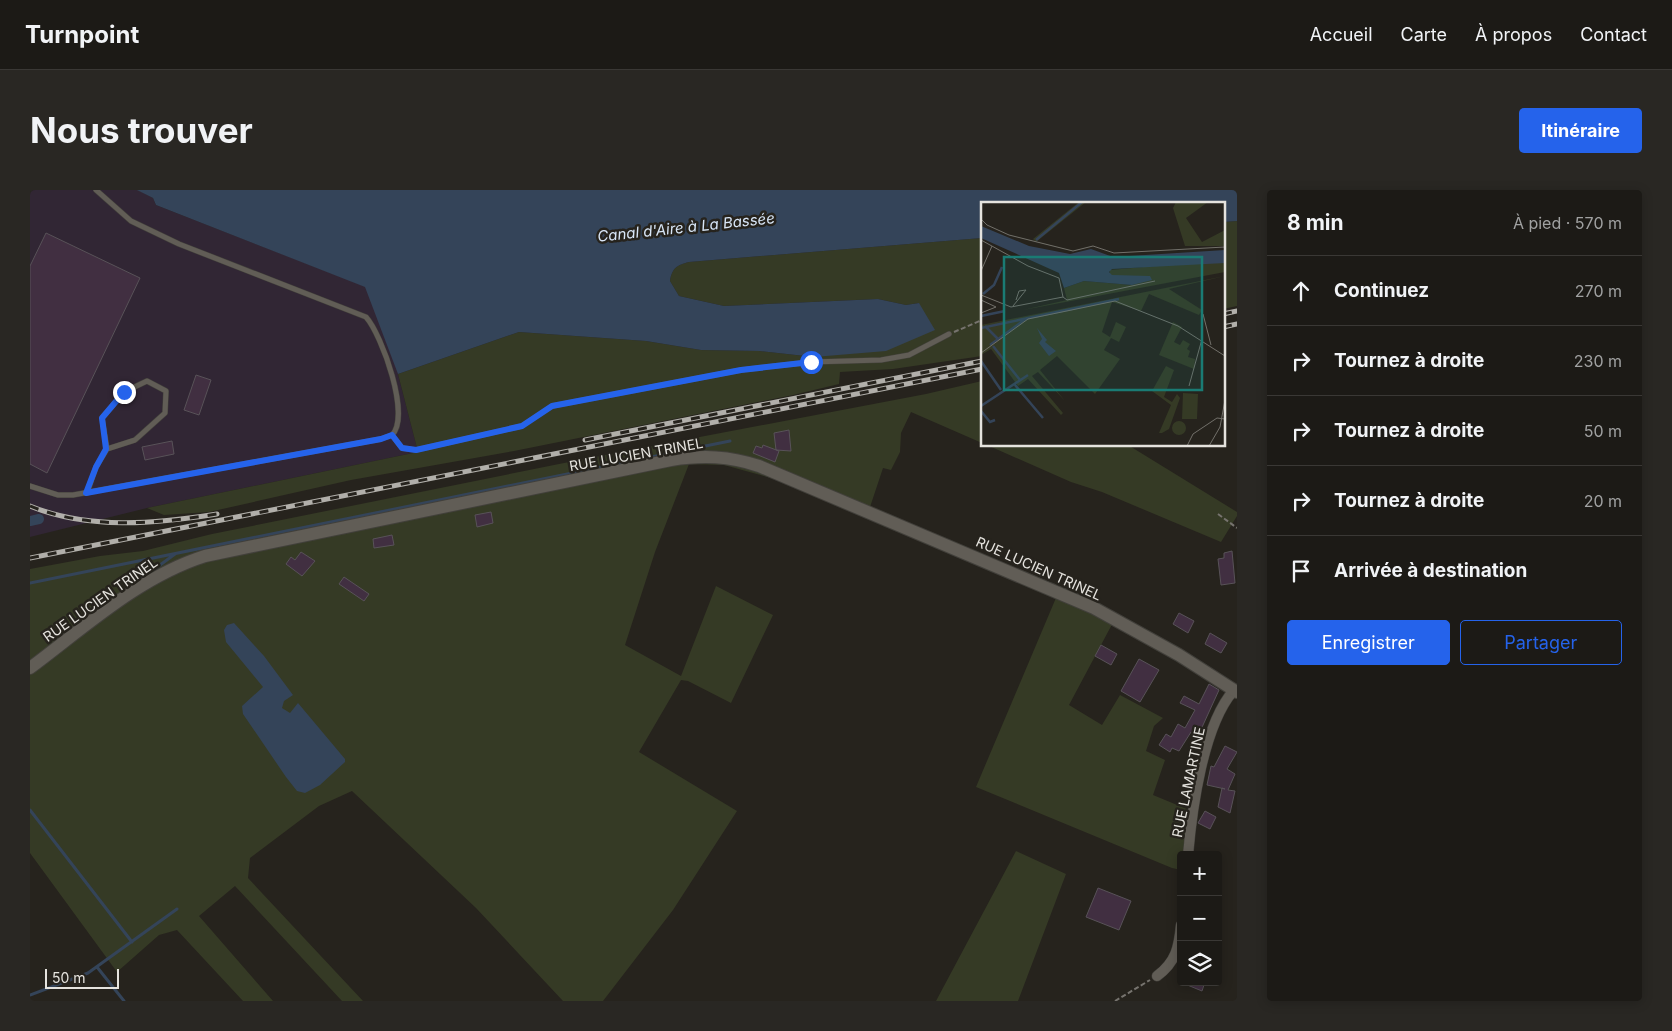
<!DOCTYPE html>
<html lang="fr">
<meta charset="utf-8">
<style>
:root{--surface:#1c1a16;--page:#292723;--text:#f1f3f6;--muted:#a0a1a1;--line:#3a3835;--accent:#2563eb}
body{margin:0;font-family:Inter,sans-serif;background:var(--page);color:var(--text)}
.controls{position:absolute;right:15px;bottom:15px;display:grid;overflow:hidden;border-radius:5px;box-shadow:0 2px 12px #0003}
.controls button{width:45px;height:45px;display:grid;place-items:center;padding:0;border:0;border-bottom:1px solid var(--line);background:var(--surface);color:var(--text);font:25px sans-serif}
.scale{position:absolute;left:15px;bottom:12px;width:74px;box-sizing:border-box;padding-left:5px;border:2px solid #e5e3de;border-top:0;font-size:14px;line-height:18px;white-space:nowrap;color:#e5e3de;-webkit-text-stroke:4px #26231d;paint-order:stroke}
.stop{position:absolute;width:15px;height:15px;margin:-11px;border:4px solid #2563eb;border-radius:50%;background:#fff}
.stop.end{background:#2563eb;border-color:#fff;box-shadow:0 1px 5px #0008}
.list{margin:0;padding:0;list-style:none}
h2{display:flex;justify-content:space-between;align-items:center;height:65px;margin:0;padding:0 20px;font-size:21px}
h2 small{font-size:16px;font-weight:400;color:var(--muted)}
.list li{display:grid;grid-template-columns:32px 1fr auto;gap:15px;align-items:center;box-sizing:border-box;height:70px;padding:0 20px;border-top:1px solid var(--line)}
.list b{display:block;font-size:19px;white-space:nowrap}
.list em{font-size:16px;font-style:normal;color:var(--muted)}
.actions{display:flex;gap:10px;padding:15px 20px}
.actions a{flex:1;padding:11px 0;border:1px solid var(--accent);border-radius:5px;text-align:center;font-size:18px;color:var(--accent)}
.actions .main{background:var(--accent);color:#fff}
.icon{flex:none;width:28px;height:28px;fill:none;stroke:currentColor;stroke-width:2;stroke-linecap:round;stroke-linejoin:round}
.map{position:relative;flex:none;width:1207px;height:811px;overflow:hidden;border-radius:5px}
header{display:flex;align-items:center;gap:30px;box-sizing:border-box;height:70px;padding:0 25px;background:var(--surface);border-bottom:1px solid var(--line)}
header strong{font-size:24px}
nav{display:flex;gap:28px;margin-inline-start:auto;font-size:18px}
.intro{display:flex;align-items:center;justify-content:space-between;box-sizing:border-box;height:120px;padding:0 30px}
h1{margin:0;font-size:35px}
.button{padding:12px 22px;border-radius:5px;background:var(--accent);color:#fff;font-size:18px;font-weight:700}
main{display:flex;gap:30px;padding:0 30px}
aside{flex:1;background:var(--surface);border-radius:5px;box-shadow:0 2px 12px #0003}
.map>svg:first-child{display:block}
</style>
<header>
<strong>Turnpoint</strong>
<nav><a>Accueil</a><a>Carte</a><a>À propos</a><a>Contact</a></nav>
</header>
<div class="intro"><h1>Nous trouver</h1><a class="button">Itinéraire</a></div>
<main>
<div class="map">
<svg width="1207" height="811" viewBox="0 0 1207 811">
<rect width="100%" height="100%" fill="#26231d"/>
<path fill="#312634" d="M0,0H108L123,8L126,15L334,96L365,52L368,184L388,262L117,318L0,347Z"/>
<path fill="#353a25" d="M1207,31V116L1193,119V32Z
M952,48V166L863,179L810,182L809,194L763,205L484,261L321,290L179,322L134,325L117,318L388,262L368,184L489,142L616,151L671,160L729,161L784,167L889,113L876,115L848,109L694,116L649,106L640,91C642,78 647,75 659,72Z
M952,191V253L881,222L871,243L870,262L861,280L853,278L837,326L748,290L694,275L659,274L625,362L595,455L651,486L686,396L743,425L701,513L658,491L651,490L609,562L707,621L643,720L573,811H533L446,718L322,601L289,616L220,668L218,688L333,811H312L205,696L169,726L243,811H213L147,740L129,745L87,782L0,663V379L70,366L113,361L182,344L549,270L896,204Z
M957,255H1098L1207,322V326L1191,352L1072,302L1041,292Z
M1031,396L1087,425L1039,515L1072,535L1090,505L1133,528L1124,536L1116,561L1135,570L1123,605L1164,622L1158,665H1151V680L1142,678L946,597Z
M986,661L1036,684L988,811H906Z"/>
<path fill="#344459" d="M107,0H1207V31L1193,32V14H952V48L659,72C647,75 642,78 640,91L649,106L694,116L848,109L876,115L889,113L905,140L856,161L784,167L729,161L671,160L616,151L489,142L368,184L335,97L126,15L123,8Z
M204,433L234,466L263,505L254,511L252,518L260,523L268,513L315,569V572L290,595L275,603L267,601L256,587L213,524L212,516L233,497L196,452L194,440L197,435Z"/>
<g fill="none" stroke-linecap="round" stroke-linejoin="round">
<path stroke="#344459" stroke-width="3" d="M107,392L145,364
M0,393L700,251
M0,620L102,752
M67,777L94,811
M0,805L58,783L147,719"/>
<path stroke="#344459" stroke-width="10" d="M0,331L9,329"/>
</g>
<path fill="#412f41" stroke="#585258" d="M16,43L110,88L17,283L0,274V76Z
M166,185L181,190L169,225L154,220Z
M759,240L761,261L746,260L744,243Z
M142,251L144,264L115,270L112,257Z
M733,255L749,261L745,272L723,263L726,256L732,258Z
M461,322L463,333L447,337L445,325Z
M362,345L364,355L344,358L343,349Z
M1202,361L1205,393L1191,395L1188,369L1194,368V363Z
M271,362L285,371L272,386L256,374L261,367L265,370Z
M314,387L339,404L334,411L309,394Z
M1149,423L1164,431L1158,443L1143,434Z
M1180,443L1197,453L1191,463L1175,454Z
M1071,455L1087,464L1081,475L1065,466Z
M1109,469L1129,480L1110,512L1091,501Z
M1179,494L1189,500L1168,546L1161,542L1149,561L1142,558L1140,562L1129,555L1136,544L1141,547L1148,534L1155,538L1165,520L1150,513L1154,506L1169,514Z
M1195,556L1207,562L1197,579L1205,584L1198,600L1205,601L1200,623L1188,617L1192,598L1195,599L1177,595L1181,576L1184,577Z
M1175,621L1186,627L1180,639L1168,633Z
M1068,698L1101,711L1089,740L1056,727Z
M1150,792H1175L1172,801Z"/>
<g fill="none" stroke-linecap="round" stroke-linejoin="round">
<defs>
<path id="service" d="M66,0L101,31L149,54L336,127C352,145 381,226 362,245
M0,296L28,305H43L351,249L362,245L372,258L386,260L492,236L522,216L711,180L781,172L851,170L879,165L919,144
M57,303L66,277L77,259L105,250L135,223L136,201L117,191L94,202L72,228L77,259"/>
<path id="minor" d="M1158,665C1162,619 1173,535 1204,500
M1127,786C1146,772 1149,757 1151,735"/>
<path id="tertiary" d="M0,478C55,437 109,387 175,366L641,270C673,265 699,266 729,276L1064,418L1149,465L1207,502"/>
</defs>
<use href="#service" stroke="#42403b" stroke-width="6"/>
<use href="#minor" stroke="#42403b" stroke-width="11"/>
<use href="#tertiary" stroke="#42403b" stroke-width="14"/>
<path stroke="#76736e" stroke-width="2" stroke-dasharray="5 2.5" stroke-linecap="butt" d="M924,142L952,130
M1188,324L1207,338
M1085,811L1120,790"/>
<use href="#service" stroke="#615d56" stroke-width="5"/>
<use href="#minor" stroke="#615d56" stroke-width="10"/>
<use href="#tertiary" stroke="#615d56" stroke-width="12"/>
<defs>
<path id="rail" d="M1193,124L1207,121
M1193,137L1207,134
M555,250L952,171
M0,316C59,340 125,334 187,324
M0,368L952,179"/>
</defs>
<use href="#rail" stroke="#b1afaa" stroke-width="5"/>
<use href="#rail" stroke="#26231d" stroke-width="3" stroke-dasharray="9" stroke-linecap="butt"/>
</g>
<g fill="none" stroke-linecap="round" stroke-linejoin="round">
<path stroke="#2563eb" stroke-width="6" d="M94,202L72,228L76,259L66,277L56,303L351,249L362,245L372,258L386,260L492,236L522,216L711,180L781,172"/>
</g>
<g text-anchor="middle" dominant-baseline="central" stroke-width="5" stroke-linejoin="round" paint-order="stroke">
<g font-size="14" fill="#e5e3de" stroke="#26231d">
<text transform="translate(606 264) rotate(-10)">RUE LUCIEN TRINEL</text>
<text transform="translate(1009 378) rotate(24)">RUE LUCIEN TRINEL</text>
<text transform="translate(70 409) rotate(-35)">RUE LUCIEN TRINEL</text>
<text transform="translate(1158 592) rotate(-78)">RUE LAMARTINE</text>
</g>
<g font-size="15" font-style="italic" fill="#d8e6f7" stroke="#26231d">
<text transform="translate(656 37) rotate(-6)">Canal d'Aire à La Bassée</text>
</g>
</g>
<g transform="translate(951 12)">
<rect width="244" height="244" fill="#26231d"/>
<path d="M98,0H105L55,40L52,37ZM195,0H227L205,16L221,40L244,28V44H204L192,6ZM208,61H244V70L42,108L86,98L83,86L103,79L151,83L169,74H137L129,73V68ZM244,74L188,87L221,108L218,113L168,92L160,109L131,100L121,130L129,135L135,120L145,125L138,140L130,136L123,148L139,157L114,192L76,154L59,168L84,199L57,170L51,174L82,211L80,213L47,177L37,184L10,147L0,153V123ZM192,120L201,125L193,140L199,143L202,138L209,142L206,147L209,149L207,155L214,157L213,167L178,153ZM185,164L193,168L183,195L191,200L196,192L199,196L188,227L181,231H178L190,203L171,189ZM202,191L217,192L216,217H201ZM191 226a7 7 0 1 1 14 0a7 7 0 1 1-14 0Z" fill="#353a25"/>
<path d="M0,24L48,44L89,52L110,47L132,55L244,48V61L131,67L128,70L131,73L169,74L171,78L151,83L103,79L83,86L78,71L0,36ZM56,126L66,138L64,140L75,149L68,154L58,141L61,137Z" fill="#344459"/>
<path fill="none" stroke="#344459" stroke-width="2.5" d="M55,38L101,0M2,92L13,83L21,65M0,114L24,109M4,124L17,137M0,126L138,97M9,143L46,116M12,144L39,178M0,159L20,188M34,183L62,216M0,204L47,173M0,209L9,220L14,218"/>
<path fill="none" stroke="#72706a" stroke-width="1" d="M0,17L6,23L28,33L92,49L112,44L133,51L244,45M0,38L47,64L78,76L82,95M0,69L11,44M0,93L30,105L82,95L86,98L174,79M0,98L15,105L0,111M32,104L45,88L38,89L35,98M222,112L230,143M0,151L47,117L134,99L197,124L244,154M208,184L221,137M206,244L212,232L236,216L244,217M228,244L239,225L244,198"/>
<path fill="#1a7b74" fill-opacity="0.15" stroke="#1a7b74" stroke-width="2.5" d="M23,55H221V188H23Z"/>
<rect width="244" height="244" fill="none" stroke="#e5e3de" stroke-width="2.5"/>
</g>
</svg>
<div class="controls">
<button>+</button>
<button>−</button>
<button><svg class="icon" aria-label="layers" viewBox="0 0 24 24"><path d="M12 4l9 5-9 5-9-5zM3 14l9 5 9-5"/></svg></button>
</div>
<div class="scale">50 m</div>
<div class="stop" style="left:781px;top:172px"></div>
<div class="stop end" style="left:94px;top:202px"></div>
</div>
<aside>
<h2>8 min<small>À pied · 570 m</small></h2>
<ul class="list">
<li><svg class="icon" aria-label="ahead" viewBox="0 0 24 24"><path d="M12 20V5M6 11l6-6 6 6"/></svg><div><b>Continuez</b></div><em>270 m</em></li>
<li><svg class="icon" aria-label="right" viewBox="0 0 24 24"><path d="M7 20v-9h11M14 6l5 5-5 5"/></svg><div><b>Tournez à droite</b></div><em>230 m</em></li>
<li><svg class="icon" aria-label="right" viewBox="0 0 24 24"><path d="M7 20v-9h11M14 6l5 5-5 5"/></svg><div><b>Tournez à droite</b></div><em>50 m</em></li>
<li><svg class="icon" aria-label="right" viewBox="0 0 24 24"><path d="M7 20v-9h11M14 6l5 5-5 5"/></svg><div><b>Tournez à droite</b></div><em>20 m</em></li>
<li><svg class="icon" aria-label="arrive" viewBox="0 0 24 24"><path d="M6 21V4h12l-3 4 3 4H6"/></svg><div><b>Arrivée à destination</b></div></li>
</ul>
<div class="actions"><a class="main">Enregistrer</a><a>Partager</a></div>
</aside>
</main>
